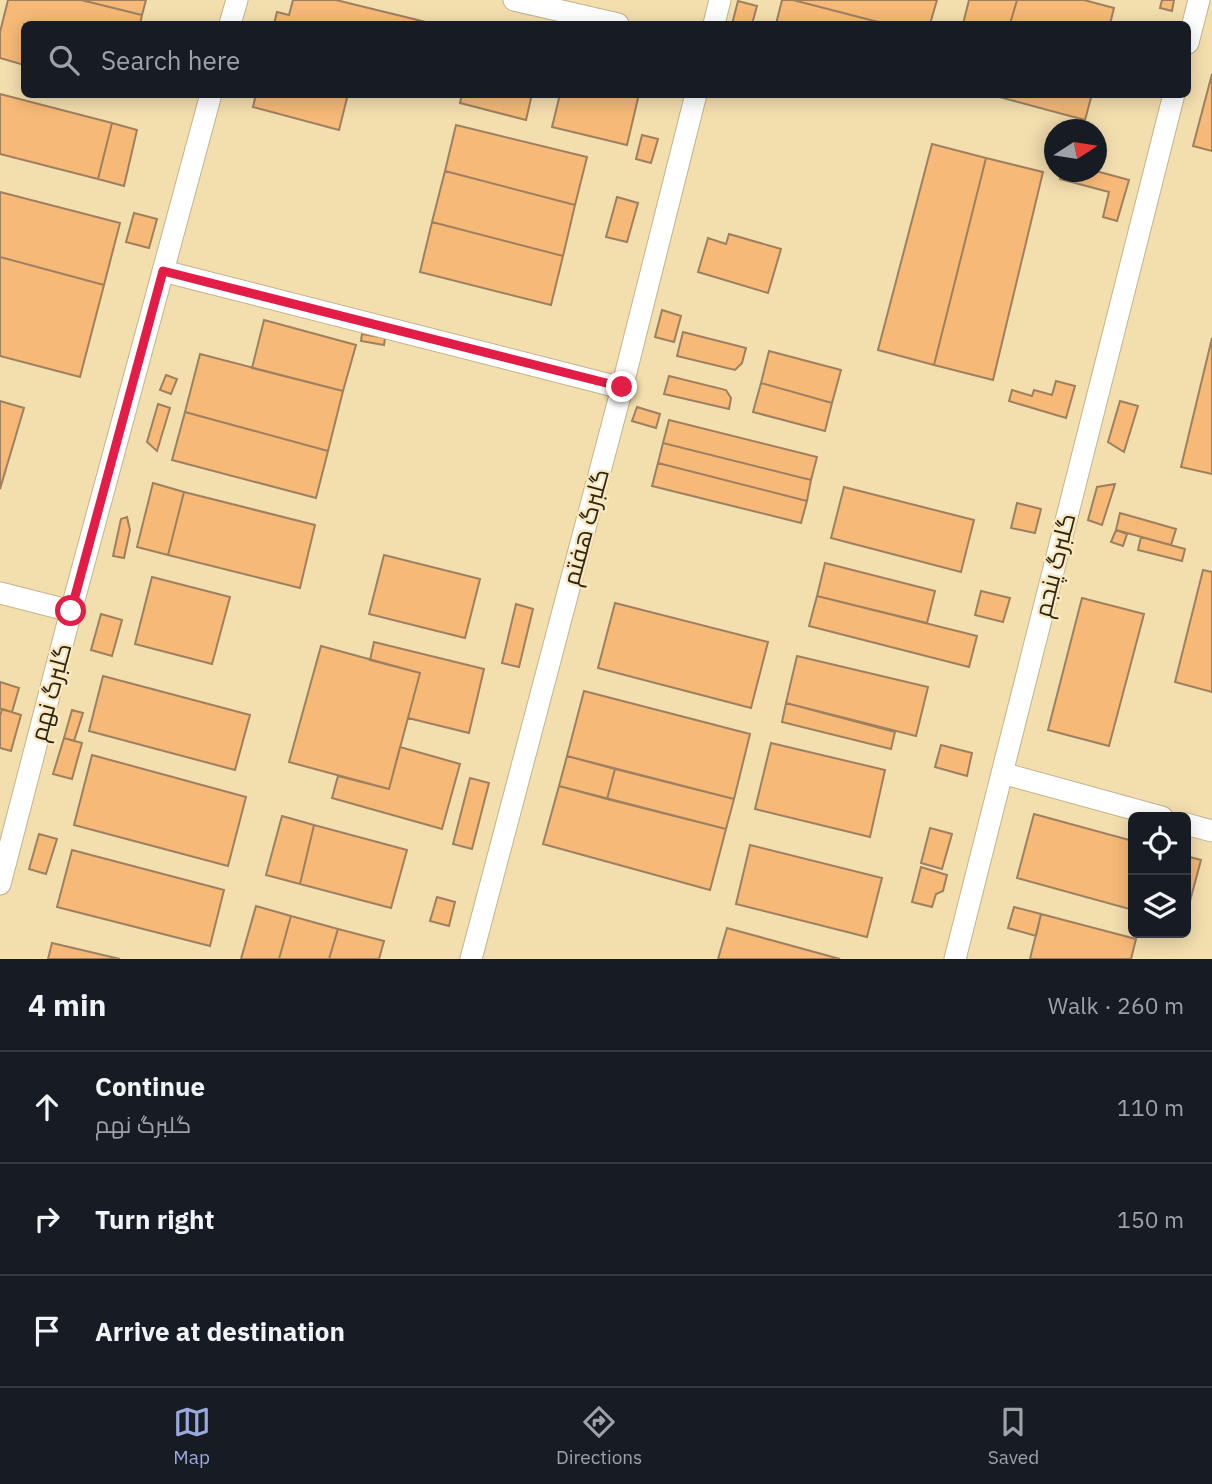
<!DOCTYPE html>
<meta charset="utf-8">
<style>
:root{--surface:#171b24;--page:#20242c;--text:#f1f3f6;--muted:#9ea1a6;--line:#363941;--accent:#9ba9dd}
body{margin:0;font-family:"IBM Plex Sans",Cairo,sans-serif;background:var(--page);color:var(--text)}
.controls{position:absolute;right:21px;bottom:21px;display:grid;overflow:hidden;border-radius:10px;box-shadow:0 4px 18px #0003}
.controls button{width:63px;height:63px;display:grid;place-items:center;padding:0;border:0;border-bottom:2px solid var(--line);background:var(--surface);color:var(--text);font:35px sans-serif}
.compass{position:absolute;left:1044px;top:119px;width:63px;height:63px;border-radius:50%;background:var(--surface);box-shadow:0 4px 18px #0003;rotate:78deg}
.stop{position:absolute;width:21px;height:21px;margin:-16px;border:5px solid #e11d48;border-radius:50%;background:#fff}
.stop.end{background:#e11d48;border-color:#fff;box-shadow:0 2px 7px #0008}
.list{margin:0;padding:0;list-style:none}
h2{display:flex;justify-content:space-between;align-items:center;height:91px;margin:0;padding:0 28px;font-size:30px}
h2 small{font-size:23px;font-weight:400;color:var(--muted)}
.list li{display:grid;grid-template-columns:46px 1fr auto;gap:21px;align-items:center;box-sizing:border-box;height:112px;padding:0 28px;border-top:2px solid var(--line)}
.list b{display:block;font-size:26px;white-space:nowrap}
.list p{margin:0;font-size:23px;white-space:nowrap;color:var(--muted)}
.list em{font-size:23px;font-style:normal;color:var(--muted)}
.icon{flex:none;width:38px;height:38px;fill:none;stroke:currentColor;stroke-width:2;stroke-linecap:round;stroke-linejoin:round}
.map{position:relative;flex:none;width:1212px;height:959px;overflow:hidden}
.search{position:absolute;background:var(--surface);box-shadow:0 4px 18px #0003;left:21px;right:21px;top:21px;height:77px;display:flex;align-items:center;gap:18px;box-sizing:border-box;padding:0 24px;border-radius:10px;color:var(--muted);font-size:26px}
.sheet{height:427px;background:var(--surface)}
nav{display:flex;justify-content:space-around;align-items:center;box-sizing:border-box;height:98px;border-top:2px solid var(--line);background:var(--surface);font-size:19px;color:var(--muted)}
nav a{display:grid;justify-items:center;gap:4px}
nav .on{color:var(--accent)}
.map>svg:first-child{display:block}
</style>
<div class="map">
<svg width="1212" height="959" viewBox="0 0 1212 959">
<rect width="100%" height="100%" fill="#fae8bf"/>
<path fill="#f3deae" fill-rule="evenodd" d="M0,0H1212V959H0ZM24,24H1188V94H24ZM1054,130H1096V172H1054ZM1133,817H1186V933H1133Z"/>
<path fill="#f6b977" stroke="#9e8061" stroke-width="2" d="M8,0H81L142,15L140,24H24V65L0,58V32Z
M81,0H146L142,15Z
M293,0H336L434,24H274L277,12L289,15Z
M782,0H793L886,24H776Z
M793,0H937L930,24H886Z
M969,0H1017L1010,24H963Z
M1017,0H1084L1114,8L1110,24H1010Z
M1162,0H1174L1172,11L1160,8Z
M738,1L757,6L752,24H732Z
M1212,74V151L1193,146Z
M0,94L112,123L98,179L0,154Z
M256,94H348L339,130L253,107Z
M462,94H532L526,120L460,103Z
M560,94H639L627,145L552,127Z
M988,94H1092L1085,120Z
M112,123L137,130L124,186L98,179Z
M456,125L587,157L575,205L445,171Z
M642,135L658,139L651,163L636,159Z
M932,144L986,158L934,365L878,350Z
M986,158L1043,172L993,380L934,365Z
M445,171L575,205L563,256L432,222Z
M1096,171L1129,180L1117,221L1103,217L1109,192L1060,179L1062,172Z
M0,192L120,223L104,285L0,257Z
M617,197L638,203L627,242L606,237Z
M134,213L157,219L149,248L126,242Z
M432,222L563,256L551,305L420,272Z
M729,234L781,249L768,293L698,272L708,238L726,244Z
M0,257L104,285L80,377L0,356Z
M662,310L681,316L674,342L655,337Z
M264,320L356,345L343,391L252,368Z
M683,332L746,348L742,363L735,370L677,356Z
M362,334L385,338L384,345L361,341Z
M1212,338V474L1181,467Z
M769,351L841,370L832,403L761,383Z
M200,354L343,391L328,451L185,412Z
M166,375L177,379L171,394L160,390Z
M669,376L726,390L731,398L729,409L664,394Z
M1056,381L1075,386L1066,418L1009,401L1012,390L1032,396L1034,390L1052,395Z
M761,383L832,403L825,431L753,412Z
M0,401L24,408L0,489Z
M1120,401L1138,406L1124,452L1108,442Z
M158,404L170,408L157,451L147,442Z
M637,407L660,414L656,428L632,421Z
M185,412L328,451L316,498L172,460Z
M669,420L817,457L811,480L663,443Z
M663,443L811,480L807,501L658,463Z
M658,463L807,501L801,523L652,486Z
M153,483L184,492L168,555L137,547Z
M1115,484L1102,525L1088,520L1097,487Z
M844,487L974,520L961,572L831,538Z
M184,492L315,525L300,588L168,555Z
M1017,503L1041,509L1035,533L1011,528Z
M1120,513L1176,529L1171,545L1116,530Z
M127,517L130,530L124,558L113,556L121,519Z
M1116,530L1127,534L1123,546L1111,542Z
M1141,537L1185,549L1182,561L1138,550Z
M384,555L480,579L465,638L369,614Z
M825,563L935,591L927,623L817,596Z
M1203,570L1212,572V692L1175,682Z
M152,577L230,597L212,664L135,644Z
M981,591L1010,598L1003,622L975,615Z
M817,596L977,636L969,667L809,626Z
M1082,598L1144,614L1109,746L1048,730Z
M615,603L768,642L751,708L598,668Z
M516,604L533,609L519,667L502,663Z
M101,614L122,620L112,656L91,650Z
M374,642L484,669L469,733L408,718L420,673L370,660Z
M321,646L420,673L389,789L289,762Z
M797,656L928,687L916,736L786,703Z
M103,676L250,715L235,770L89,731Z
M0,682L19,688L12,712L0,709Z
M584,691L750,734L734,799L567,756Z
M786,703L895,732L891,749L782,722Z
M2,709L21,715L11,751L0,748V716Z
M72,710L83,713L74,741L64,738Z
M64,738L82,743L72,779L53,774Z
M771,743L885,770L870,837L755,809Z
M941,745L972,753L967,776L935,767Z
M400,747L460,764L442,829L332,798L338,776L389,789Z
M92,755L246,797L228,866L74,825Z
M567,756L615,769L607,799L559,786Z
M615,769L734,799L726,829L607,799Z
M470,778L489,783L472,849L453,844Z
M559,786L726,829L710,890L543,844Z
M1034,814L1133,841V910L1017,878Z
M282,816L314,825L300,884L266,875Z
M314,825L407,850L391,908L300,884Z
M930,828L952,834L942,869L921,863Z
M39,834L57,839L46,874L29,869Z
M750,845L882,878L867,937L736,904Z
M72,850L224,890L210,946L57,907Z
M1186,856L1201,860L1186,916Z
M921,867L947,875L943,891L936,894L932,907L912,902Z
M437,897L455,902L449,926L430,921Z
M256,906L291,916L279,959H241Z
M1014,907L1041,914L1036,936L1008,928Z
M1041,914L1136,939L1131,959H1030Z
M291,916L338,929L329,959H279Z
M727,928L840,959H718Z
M338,929L384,941L379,959H329Z
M52,943L120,959H48Z"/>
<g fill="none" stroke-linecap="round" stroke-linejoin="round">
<defs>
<path id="street" d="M514,0L618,24
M230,24L237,0
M714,24L720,0
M1188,43L1199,0
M163,271L622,388
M0,593L71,611
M1002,773L1162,817
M1186,824L1212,831
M0,884L71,611L211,94
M471,959L622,388L696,94
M955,959L1174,94"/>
</defs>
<use href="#street" stroke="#c4b38c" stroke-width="23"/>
<use href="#street" stroke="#fff" stroke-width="21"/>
</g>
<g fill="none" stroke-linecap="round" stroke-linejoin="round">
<path stroke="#e11d48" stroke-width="9" d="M71,611L163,271L622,387"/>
</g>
<g text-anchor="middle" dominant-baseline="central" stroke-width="5" stroke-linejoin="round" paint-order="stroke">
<g font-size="24" fill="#2b2515" stroke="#fae8bf">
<text transform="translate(585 527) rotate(-75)">گلبرگ هفتم</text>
<text transform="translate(1054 565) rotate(-76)">گلبرگ پنجم</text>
<text transform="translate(50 692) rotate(-75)">گلبرگ نهم</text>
</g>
</g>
</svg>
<div class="controls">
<button><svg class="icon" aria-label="locate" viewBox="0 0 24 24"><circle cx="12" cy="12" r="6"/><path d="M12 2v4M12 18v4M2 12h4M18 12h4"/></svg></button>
<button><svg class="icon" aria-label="layers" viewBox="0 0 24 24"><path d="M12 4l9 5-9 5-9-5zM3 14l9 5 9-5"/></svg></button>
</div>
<svg class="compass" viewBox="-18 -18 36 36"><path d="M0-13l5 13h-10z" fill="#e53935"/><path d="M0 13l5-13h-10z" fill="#9ea1a6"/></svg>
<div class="stop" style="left:71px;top:611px"></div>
<div class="stop end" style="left:622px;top:387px"></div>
<div class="search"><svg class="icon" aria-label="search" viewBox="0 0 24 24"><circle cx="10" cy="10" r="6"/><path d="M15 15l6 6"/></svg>Search here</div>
</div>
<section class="sheet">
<h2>4 min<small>Walk · 260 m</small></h2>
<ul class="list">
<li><svg class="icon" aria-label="ahead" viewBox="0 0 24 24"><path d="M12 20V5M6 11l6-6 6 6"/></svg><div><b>Continue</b><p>گلبرگ نهم</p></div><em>110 m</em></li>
<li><svg class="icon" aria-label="right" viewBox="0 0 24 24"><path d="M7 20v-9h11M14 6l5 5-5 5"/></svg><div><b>Turn right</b></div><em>150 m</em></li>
<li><svg class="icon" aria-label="arrive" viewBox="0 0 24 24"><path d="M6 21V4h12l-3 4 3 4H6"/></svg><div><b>Arrive at destination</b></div></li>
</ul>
</section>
<nav>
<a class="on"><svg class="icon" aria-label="map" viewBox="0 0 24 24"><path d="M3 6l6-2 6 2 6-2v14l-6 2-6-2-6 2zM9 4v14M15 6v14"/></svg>Map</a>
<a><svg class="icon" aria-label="directions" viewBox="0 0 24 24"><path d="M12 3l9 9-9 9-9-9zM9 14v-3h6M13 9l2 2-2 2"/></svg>Directions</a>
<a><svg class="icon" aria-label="saved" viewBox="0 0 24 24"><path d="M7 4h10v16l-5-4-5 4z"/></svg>Saved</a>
</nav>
